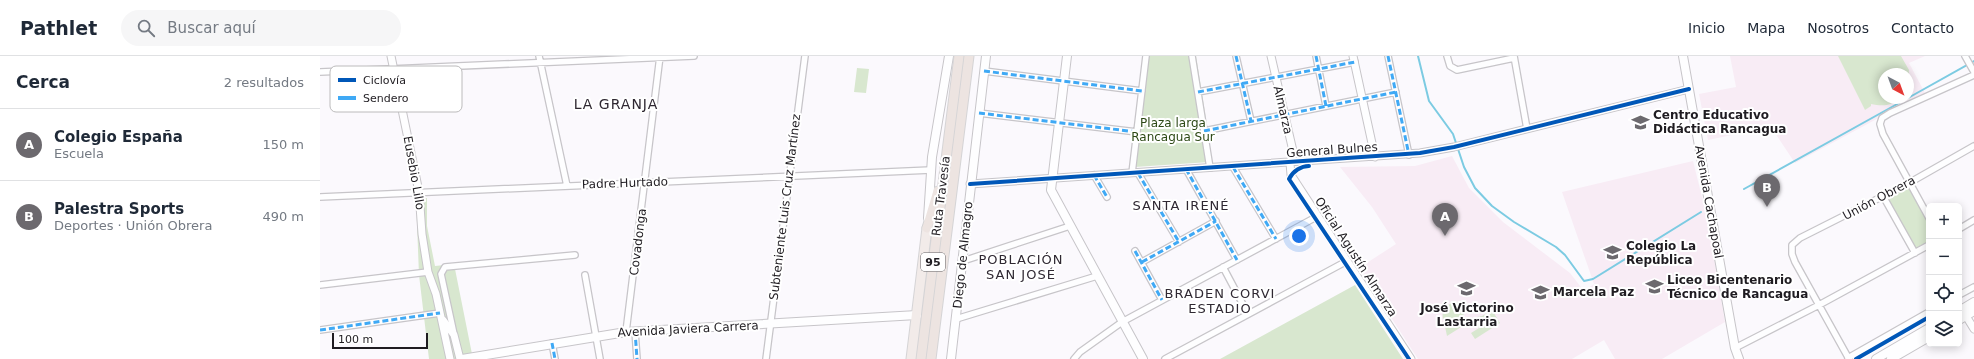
<!DOCTYPE html>
<html lang="es">
<meta charset="utf-8">
<style>
:root{--surface:#fff;--page:#f6f6f7;--text:#1f2937;--muted:#747a83;--line:#e0e1e3;--accent:#6c696e}
body{margin:0;font-family:"DejaVu Sans",sans-serif;background:var(--page);color:var(--text)}
.controls{position:absolute;right:12px;bottom:12px;display:grid;overflow:hidden;border-radius:6px;box-shadow:0 2px 10px #0003}
.controls button{width:36px;height:36px;display:grid;place-items:center;padding:0;border:0;border-bottom:1px solid var(--line);background:var(--surface);color:var(--text);font:20px sans-serif}
.compass{position:absolute;left:1558px;top:12px;width:36px;height:36px;border-radius:50%;background:var(--surface);box-shadow:0 2px 10px #0003;rotate:139deg}
.scale{position:absolute;left:12px;bottom:10px;width:96px;box-sizing:border-box;padding-left:4px;border:2px solid #1f1c21;border-top:0;font-size:11px;line-height:14px;white-space:nowrap;color:#1f1c21;-webkit-text-stroke:3px #fff;paint-order:stroke}
.you{position:absolute;left:979px;top:180px;width:14px;height:14px;margin:-10px;border:3px solid #fff;border-radius:50%;background:#1a73e8;box-shadow:0 0 0 6px #1a73e833}
.badge{display:grid;place-items:center;width:26px;height:26px;border-radius:50%;background:var(--accent);color:#fff;font-size:13px;font-weight:700}
.pin{position:absolute;translate:-50% -33px;filter:drop-shadow(0 1px 2px #0008)}
.pin::after{content:'';position:absolute;top:21px;width:14px;height:12px;background:inherit;clip-path:polygon(0 0,100% 0,50% 100%)}
.list{margin:0;padding:0;list-style:none}
h2{display:flex;justify-content:space-between;align-items:center;height:52px;margin:0;padding:0 16px;font-size:17px}
h2 small{font-size:13px;font-weight:400;color:var(--muted)}
.list li{display:grid;grid-template-columns:26px 1fr auto;gap:12px;align-items:center;box-sizing:border-box;height:72px;padding:0 16px;border-top:1px solid var(--line)}
.list b{display:block;font-size:15px;white-space:nowrap}
.list p{margin:0;font-size:13px;white-space:nowrap;color:var(--muted)}
.list em{font-size:13px;font-style:normal;color:var(--muted)}
.icon{flex:none;width:22px;height:22px;fill:none;stroke:currentColor;stroke-width:2;stroke-linecap:round;stroke-linejoin:round}
.map{position:relative;flex:none;width:1654px;height:303px;overflow:hidden}
header{display:flex;align-items:center;gap:24px;box-sizing:border-box;height:56px;padding:0 20px;background:var(--surface);border-bottom:1px solid var(--line)}
header strong{font-size:19px}
nav{display:flex;gap:22px;margin-inline-start:auto;font-size:14px}
.search{width:280px;height:36px;background:var(--page);display:flex;align-items:center;gap:10px;box-sizing:border-box;padding:0 14px;border-radius:22px;color:var(--muted);font-size:15px}
main{display:flex}
aside{flex:1;background:var(--surface)}
.map>svg:first-child{display:block}
</style>
<header>
<strong>Pathlet</strong>
<div class="search"><svg class="icon" aria-label="search" viewBox="0 0 24 24"><circle cx="10" cy="10" r="6"/><path d="M15 15l6 6"/></svg>Buscar aquí</div>
<nav><a>Inicio</a><a>Mapa</a><a>Nosotros</a><a>Contacto</a></nav>
</header>
<main>
<aside>
<h2>Cerca<small>2 resultados</small></h2>
<ul class="list">
<li><span class="badge">A</span><div><b>Colegio España</b><p>Escuela</p></div><em>150 m</em></li>
<li><span class="badge">B</span><div><b>Palestra Sports</b><p>Deportes · Unión Obrera</p></div><em>490 m</em></li>
</ul>
</aside>
<div class="map">
<svg width="1654" height="303" viewBox="0 0 1654 303">
<rect width="100%" height="100%" fill="#fbf9fd"/>
<path fill="#f8ecf5" fill-rule="evenodd" d="M1410,0H1605L1589,7L1605,37L1475,107L1451,71L1388,84L1379,38L1416,31ZM1564,18H1588V42H1564Z
M1132,100L1149,132L1183,166L1250,217L1264,235L1274,228L1242,136L1373,105L1386,157L1405,266L1342,303H1295L1284,284L1252,303H1098L1039,212L1076,188L1052,151L1020,111L1095,110Z"/>
<path fill="#d8e7cf" d="M828,0H876L888,76L890,106L815,111Z
M1518,0H1581L1589,14L1588,27V18H1564V42H1579C1571,51 1561,50 1551,48V50L1545,54Z
M537,12L549,13L546,37L534,36Z
M1590,130L1609,166V185L1595,193L1566,142Z
M96,142H107V170L115,210L134,208L153,303H109L99,219Z
M1035,229L1083,303H900Z
M1133,246L1141,247L1144,261L1123,263L1122,253Z
M1172,254L1180,267L1155,283L1151,277L1159,272L1155,264L1148,267L1147,263L1162,260Z
M1145,262L1146,268L1127,280L1124,266Z"/>
<g fill="none" stroke-linecap="round" stroke-linejoin="round">
<path stroke="#7ccbe2" stroke-width="2" d="M1098,0L1109,45L1133,78L1144,111L1155,132L1172,150L1194,166L1236,191L1245,199L1264,225L1273,223L1381,156
M1588,42L1654,5
M1424,133L1588,42"/>
<defs>
<path id="minor" d="M219,0L247,130
M872,0L890,112
M916,0L931,65
M996,0L1006,50
M1068,0L1089,99
M1127,0L1130,10L1137,14L1194,2
M1194,0L1207,73
M1645,0L1654,16
M664,15L822,35
M0,16L374,0
M878,36L1035,6
M659,57L817,76
M884,75L1076,36
M913,111L956,183
M866,113L917,204
M812,117L826,0
M818,117L859,186
M774,119L787,141
M1563,140L1595,197
M0,141L611,114
M1609,162L1563,78L1560,68L1562,62L1570,57L1654,19
M1639,173L1654,164
M815,195L842,244
M643,205L750,170
M822,206L896,165
M903,211L928,258
M265,219L280,303
M0,229L108,216
M1639,239L1654,231
M636,263L777,220
M0,274L120,257
M315,275L317,303
M306,276L340,0
M134,278L121,218L125,211L255,199
M232,287L235,303
M1415,292L1499,249L1609,189
M1528,302L1609,256
M446,303L485,0
M754,303L760,296L802,266L998,160
M845,303L1027,205
M1529,303L1475,206L1472,198V189L1480,182L1589,127L1654,90"/>
<path id="tertiary" d="M71,0L99,136L102,178L108,216L116,238L130,303
M951,0L973,95L970,107L971,119L1091,303
M1033,0L1055,101
M650,128L1100,97L1134,91L1369,33
M1646,260L1654,273
M123,264L134,279L140,303"/>
<path id="secondary" d="M747,0L731,134L823,303
M1363,0L1415,292L1419,303
M608,162L612,101L629,0
M1639,255L1654,246
M1639,264L1654,255
M142,303L306,276L597,259
M631,303L666,0
M1556,303L1609,272
M1571,303L1609,281"/>
<path id="primary" d="M591,303L607,172"/>
<path id="trunk" d="M607,172L618,135
M601,303L639,0
M611,303L649,0"/>
</defs>
<use href="#minor" stroke="#c7c5c9" stroke-width="8"/>
<use href="#tertiary" stroke="#c7c5c9" stroke-width="9"/>
<use href="#secondary" stroke="#c7c5c9" stroke-width="10"/>
<use href="#primary" stroke="#d5d4d6" stroke-width="11"/>
<use href="#trunk" stroke="#d5d4d6" stroke-width="11"/>
<use href="#minor" stroke="#fefeff" stroke-width="5.5"/>
<use href="#tertiary" stroke="#fefeff" stroke-width="7"/>
<use href="#secondary" stroke="#fefeff" stroke-width="8"/>
<use href="#primary" stroke="#f2ebe9" stroke-width="9"/>
<use href="#trunk" stroke="#ede4e1" stroke-width="9"/>
<path stroke="#3fa9f5" stroke-width="3" stroke-dasharray="6 3" stroke-linecap="butt" d="M916,0L931,65
M996,0L1006,50
M1068,0L1089,99
M664,15L822,35
M878,36L1035,6
M659,57L817,76
M884,75L1076,36
M913,111L956,183
M866,113L917,204
M818,117L859,186
M774,119L787,141
M815,195L842,244
M822,206L896,165
M0,274L120,257
M315,275L317,303
M232,287L235,303"/>
<defs>
<path id="cycleway" d="M989,110C981,110 973,115 969,123L1089,303
M650,128L1100,97L1134,91L1369,33
M1536,303L1609,261"/>
</defs>
<use href="#cycleway" stroke="#fff" stroke-width="6"/>
<use href="#cycleway" stroke="#0057b8" stroke-width="4"/>
</g>
<defs>
<symbol id="school-bare" viewBox="-9 -9 18 18"><path d="M0-5L7-2L0 1L-7-2ZM-4 1L0 2.5L4 1V4Q0 6-4 4Z" fill="#6c696e" stroke="#fff" stroke-width="2.5" paint-order="stroke"/></symbol>
</defs>
<g fill-rule="evenodd">
<use href="#school-bare" x="1308" y="54" width="25" height="25"/>
<use href="#school-bare" x="1280" y="184" width="25" height="25"/>
<use href="#school-bare" x="1322" y="218" width="25" height="25"/>
<use href="#school-bare" x="1134" y="220" width="25" height="25"/>
<use href="#school-bare" x="1208" y="224" width="25" height="25"/>
</g>
<g text-anchor="middle" dominant-baseline="central" stroke-width="4" stroke-linejoin="round" paint-order="stroke">
<rect fill="#fff" stroke="#626064" stroke-width="1" x="601" y="197" width="24" height="18" rx="3"/>
<g font-size="11" font-weight="bold" fill="#1f1c21">
<text x="613" y="206">95</text>
</g>
<g font-size="12" fill="#1f1c21" stroke="#fff">
<text transform="translate(963 54) rotate(77)">Almarza</text>
<text transform="translate(1012 94) rotate(-4)">General Bulnes</text>
<text transform="translate(94 117) rotate(80)">Eusebio Lillo</text>
<text transform="translate(305 127) rotate(-2)">Padre Hurtado</text>
<text transform="translate(621 140) rotate(-83)">Ruta Travesía</text>
<text transform="translate(1559 142) rotate(-28)">Unión Obrera</text>
<text transform="translate(1389 146) rotate(80)">Avenida Cachapoal</text>
<text transform="translate(465 151) rotate(-83)">Subteniente Luis Cruz Martínez</text>
<text transform="translate(318 186) rotate(-83)">Covadonga</text>
<text transform="translate(643 199) rotate(-84)">Diego de Almagro</text>
<text transform="translate(1036 201) rotate(57)">Oficial Agustín Almarza</text>
<text transform="translate(368 273) rotate(-3)">Avenida Javiera Carrera</text>
</g>
<g font-size="12" font-weight="bold" fill="#1f1c21" stroke="#fff" text-anchor="start">
<text x="1333" y="59">Centro Educativo<tspan x="1333" dy="14">Didáctica Rancagua</tspan></text>
<text x="1306" y="190">Colegio La<tspan x="1306" dy="14">República</tspan></text>
<text x="1347" y="224">Liceo Bicentenario<tspan x="1347" dy="14">Técnico de Rancagua</tspan></text>
<text x="1233" y="236">Marcela Paz</text>
<text x="1147" y="252" text-anchor="middle">José Victorino<tspan x="1147" dy="14">Lastarria</tspan></text>
</g>
<g font-size="12" fill="#2c4815" stroke="#fff">
<text x="853" y="67">Plaza larga<tspan x="853" dy="14">Rancagua Sur</tspan></text>
</g>
<g font-size="13" letter-spacing="1" fill="#2f2832" stroke="#fff">
<text x="861" y="149">SANTA IRENÉ</text>
<text x="701" y="203">POBLACIÓN<tspan x="701" dy="15">SAN JOSÉ</tspan></text>
<text x="900" y="237">BRADEN CORVI<tspan x="900" dy="15">ESTADIO</tspan></text>
</g>
<g font-size="14" letter-spacing="1" fill="#2f2832" stroke="#fff">
<text x="296" y="48">LA GRANJA</text>
</g>
</g>
<rect x="10" y="10" width="132" height="46" rx="6" fill="#fff" stroke="#bcbbbc" stroke-width="1"/>
<rect x="18" y="22" width="18" height="4" fill="#0057b8"/>
<rect x="18" y="40" width="18" height="4" fill="#3fa9f5"/>
<g font-size="11" fill="#1f1c21">
<text x="43" y="28">Ciclovía</text>
<text x="43" y="46">Sendero</text>
</g>
</svg>
<div class="controls">
<button>+</button>
<button>−</button>
<button><svg class="icon" aria-label="locate" viewBox="0 0 24 24"><circle cx="12" cy="12" r="6"/><path d="M12 2v4M12 18v4M2 12h4M18 12h4"/></svg></button>
<button><svg class="icon" aria-label="layers" viewBox="0 0 24 24"><path d="M12 4l9 5-9 5-9-5zM3 14l9 5 9-5"/></svg></button>
</div>
<svg class="compass" viewBox="-18 -18 36 36"><path d="M0-13l5 13h-10z" fill="#e53935"/><path d="M0 13l5-13h-10z" fill="#747a83"/></svg>
<div class="scale">100 m</div>
<div class="you"></div>
<div class="pin badge" style="left:1125px;top:180px">A</div>
<div class="pin badge" style="left:1447px;top:151px">B</div>
</div>
</main>
